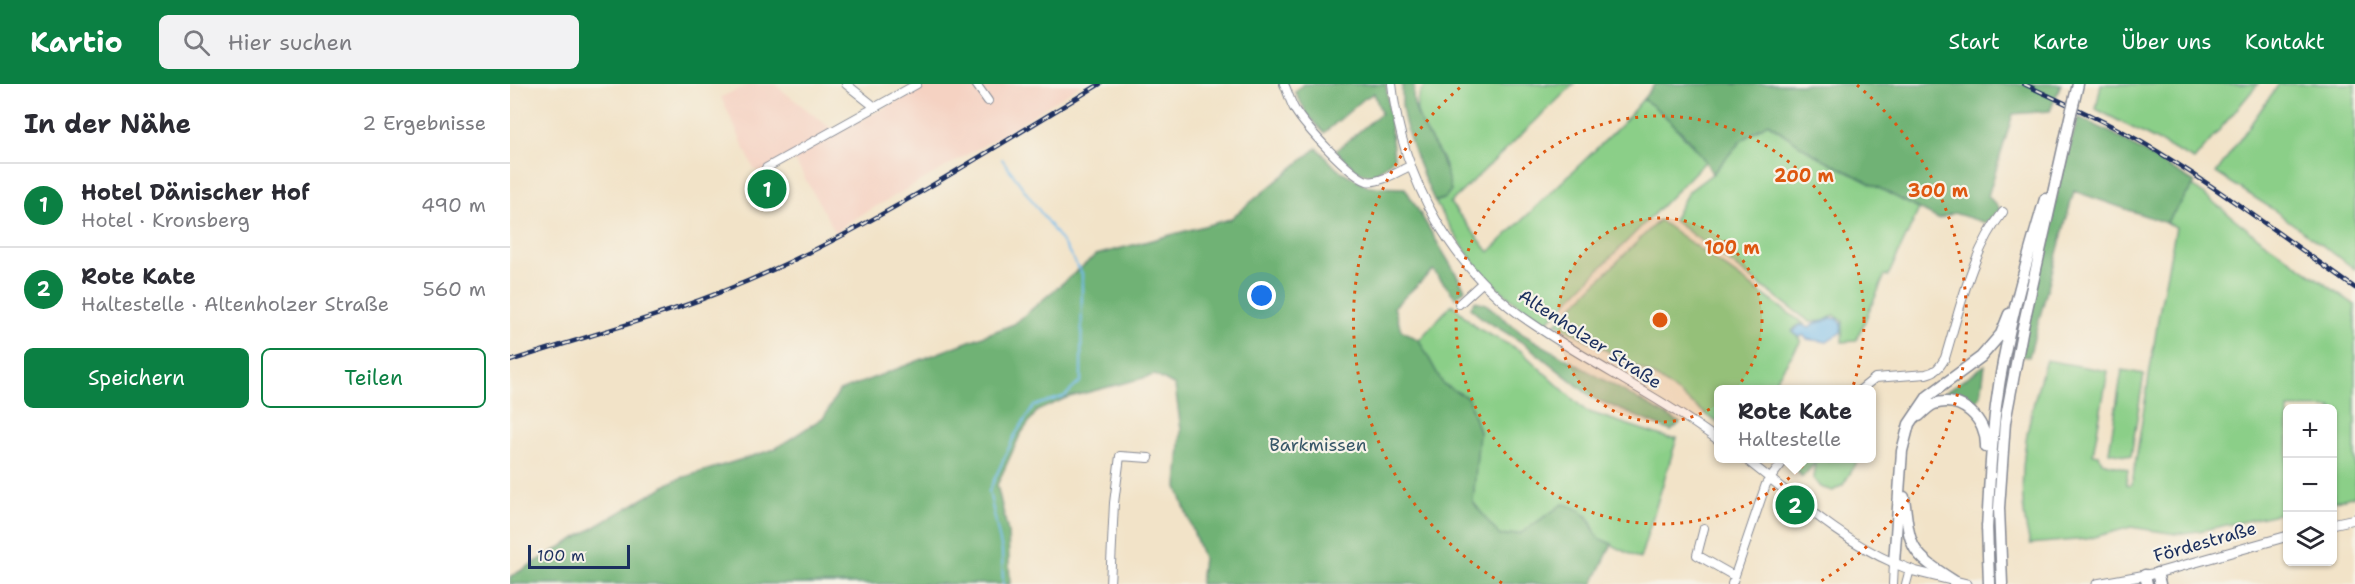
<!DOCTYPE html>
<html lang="de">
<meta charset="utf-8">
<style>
:root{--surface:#fff;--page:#f2f2f3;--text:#2b2b33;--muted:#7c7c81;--line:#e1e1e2;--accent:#0b8043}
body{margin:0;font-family:"Shantell Sans",sans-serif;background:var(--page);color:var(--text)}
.controls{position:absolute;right:18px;bottom:18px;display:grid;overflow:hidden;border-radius:9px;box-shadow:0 2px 4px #0004}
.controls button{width:54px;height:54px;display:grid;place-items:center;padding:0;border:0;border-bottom:2px solid var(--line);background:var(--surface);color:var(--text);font:30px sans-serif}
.scale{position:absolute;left:18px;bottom:15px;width:102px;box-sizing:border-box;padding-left:6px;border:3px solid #1b2f5e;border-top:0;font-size:16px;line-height:21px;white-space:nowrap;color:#1b2f5e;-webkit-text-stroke:4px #f7f3e8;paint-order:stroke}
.you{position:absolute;left:752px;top:212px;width:21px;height:21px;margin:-15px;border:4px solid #fff;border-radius:50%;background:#1a73e8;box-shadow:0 0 0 9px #1a73e833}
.badge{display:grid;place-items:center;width:39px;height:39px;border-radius:50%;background:var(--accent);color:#fff;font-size:20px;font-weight:700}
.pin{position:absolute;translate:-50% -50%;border:3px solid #fff;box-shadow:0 2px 6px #0006}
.popup{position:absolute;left:1204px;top:301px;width:162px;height:78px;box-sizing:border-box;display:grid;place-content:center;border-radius:9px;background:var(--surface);filter:drop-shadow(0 2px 4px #0005);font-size:20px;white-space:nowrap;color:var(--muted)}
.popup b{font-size:22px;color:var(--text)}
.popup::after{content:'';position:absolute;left:50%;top:100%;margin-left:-12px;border:12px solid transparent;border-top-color:var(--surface)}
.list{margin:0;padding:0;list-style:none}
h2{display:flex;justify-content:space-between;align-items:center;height:78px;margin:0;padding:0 24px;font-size:26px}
h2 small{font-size:20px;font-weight:400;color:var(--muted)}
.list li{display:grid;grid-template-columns:39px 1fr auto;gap:18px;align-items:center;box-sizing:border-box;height:84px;padding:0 24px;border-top:2px solid var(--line)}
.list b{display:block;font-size:22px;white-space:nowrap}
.list p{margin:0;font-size:20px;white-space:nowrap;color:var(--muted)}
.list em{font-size:20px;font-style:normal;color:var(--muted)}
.actions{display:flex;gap:12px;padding:18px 24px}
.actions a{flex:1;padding:14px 0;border:2px solid var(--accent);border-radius:9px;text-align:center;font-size:21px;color:var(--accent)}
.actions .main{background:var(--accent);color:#fff}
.icon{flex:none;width:33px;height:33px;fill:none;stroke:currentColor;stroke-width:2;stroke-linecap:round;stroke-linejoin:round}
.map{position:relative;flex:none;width:1845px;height:500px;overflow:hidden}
header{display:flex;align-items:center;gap:36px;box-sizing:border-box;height:84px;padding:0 30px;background:var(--accent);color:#fff}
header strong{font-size:28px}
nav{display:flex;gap:33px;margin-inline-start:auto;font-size:21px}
.search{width:420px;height:54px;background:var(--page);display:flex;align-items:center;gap:15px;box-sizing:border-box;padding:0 21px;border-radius:9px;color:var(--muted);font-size:22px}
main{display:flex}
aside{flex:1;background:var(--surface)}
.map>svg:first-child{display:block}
</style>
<header>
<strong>Kartio</strong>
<div class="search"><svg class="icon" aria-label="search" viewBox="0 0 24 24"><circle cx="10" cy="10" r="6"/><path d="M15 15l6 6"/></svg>Hier suchen</div>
<nav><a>Start</a><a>Karte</a><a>Über uns</a><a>Kontakt</a></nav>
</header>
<main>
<aside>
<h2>In der Nähe<small>2 Ergebnisse</small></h2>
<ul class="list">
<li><span class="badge">1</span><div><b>Hotel Dänischer Hof</b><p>Hotel · Kronsberg</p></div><em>490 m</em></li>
<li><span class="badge">2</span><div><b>Rote Kate</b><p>Haltestelle · Altenholzer Straße</p></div><em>560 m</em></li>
</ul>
<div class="actions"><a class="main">Speichern</a><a>Teilen</a></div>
</aside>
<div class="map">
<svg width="1845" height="500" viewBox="0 0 1845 500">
<rect width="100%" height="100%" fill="#f7f3e8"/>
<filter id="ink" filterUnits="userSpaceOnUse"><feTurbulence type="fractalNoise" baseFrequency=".0167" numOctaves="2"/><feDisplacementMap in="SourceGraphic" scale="12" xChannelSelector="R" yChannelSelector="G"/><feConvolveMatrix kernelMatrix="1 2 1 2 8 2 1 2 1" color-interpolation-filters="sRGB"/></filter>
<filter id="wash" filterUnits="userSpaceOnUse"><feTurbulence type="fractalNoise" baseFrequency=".008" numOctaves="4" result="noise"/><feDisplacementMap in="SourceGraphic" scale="24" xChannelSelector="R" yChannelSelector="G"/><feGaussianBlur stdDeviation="1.35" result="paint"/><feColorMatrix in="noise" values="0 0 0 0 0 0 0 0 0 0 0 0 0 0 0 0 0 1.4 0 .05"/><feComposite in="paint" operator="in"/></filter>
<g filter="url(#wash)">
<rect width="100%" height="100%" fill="#f2e3c8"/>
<path fill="#f5d2c2" d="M240,0H264L327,49L419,0H572L492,51L337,139L326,149L284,75L252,90L244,85L211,13Z"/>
<path fill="#8bcf88" stroke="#537f73" stroke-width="1.5" d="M917,0H1064L940,119L979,168L1111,41L1133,15L1149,25L1196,77L1035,240C1013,224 990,208 971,187C953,166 940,142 925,118L935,114C936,106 938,97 937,90C933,59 886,30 917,0Z
M1591,0H1748L1684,76L1586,25Z
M1769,0H1845V185L1761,124L1706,89Z
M1257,39L1302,69L1409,125L1378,192L1375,191L1346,257L1332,258L1333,237L1324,231L1314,237L1300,238L1163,136L1178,108L1202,90L1231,57Z
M1683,102L1745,151L1845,221V412L1823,418L1822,324H1778L1777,428L1689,447L1666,450L1621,443L1577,455L1520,460C1503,398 1517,336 1536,276L1598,287L1583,370L1589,371L1592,378L1618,385L1616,400L1619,402L1622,400L1649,229L1666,143L1656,139Z
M1149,136L1294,240L1288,241L1282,247L1291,257L1261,303L1264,305L1208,306V339L1149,295L1046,239Z
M942,220L967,244L1011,267L1076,327L1158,354H1167L1130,475L1088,454L1078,432L1053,420L1011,449L989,452L962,418L969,348L958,314L933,300L909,256Z
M1612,286L1634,290L1621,372L1599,368Z
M1285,375H1349L1333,401L1323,407L1310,403L1303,394L1305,379L1292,393L1283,381Z"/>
<path fill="#70b274" stroke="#467069" stroke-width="1.5" d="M793,0H876L884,74C878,79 871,87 864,90C851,95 834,74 826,67L871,29L864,9L855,14L814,49L798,31L785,8Z
M892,0H905C897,25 918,49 929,70C934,82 938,93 941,106L935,114L925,118C914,95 893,44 892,19C892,13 892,6 892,0Z
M1145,0H1551L1540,27L1503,30L1478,112L1490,125L1476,139L1444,129L1428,135L1302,69L1258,39L1231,57L1202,90C1192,66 1155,29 1133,15Z
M1568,33L1604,50L1685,99L1656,139L1564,107L1519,273L1511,272L1549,101Z
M807,64L827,85L860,103L895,104L955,205L946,214L923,186L884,223L891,246L909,256L933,300L958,314L969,348L963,418L990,452L1011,449L1053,420C1074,423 1080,437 1088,454L1102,460L1083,500H690L693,474L667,403L671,346L665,302L645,291L556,314L527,327L510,351L487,401L498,448L500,500H0V493L165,396L265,365L314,333L329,307L504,240L586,171L720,135Z
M965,217L976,220L1014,251L1170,339L1161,347L1083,314L1015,260L973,235L960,224Z
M1475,281L1471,311L1464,321L1447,313L1427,314Z"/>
<path fill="#75bcec" stroke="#4876a5" stroke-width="1.5" d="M1321,234L1328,235L1332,240L1331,248L1317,258L1297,255L1293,251L1290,253L1283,248L1290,241L1299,243C1306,237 1314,239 1321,234Z"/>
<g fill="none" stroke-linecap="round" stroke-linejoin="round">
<path stroke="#75bcec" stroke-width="2" d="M492,75L557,165L572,190L571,297L555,312L524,322L505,351L479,407L492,467L493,500"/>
</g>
</g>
<g filter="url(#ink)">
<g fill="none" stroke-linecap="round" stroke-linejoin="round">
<defs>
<path id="minor" d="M336,0L365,23
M466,0L478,17
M774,0C778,8 780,18 785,26C795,42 839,91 857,97C869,100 889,87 900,82
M882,0C892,95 942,187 1023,240C1083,281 1150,313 1208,356
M256,84L407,0
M949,220L972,199
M1350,306L1365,294L1416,290C1426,288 1430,283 1435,274C1450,225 1461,169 1493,128
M1234,374C1280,409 1330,456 1384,479L1383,500
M1194,444L1187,471L1224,492
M600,500L604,419L610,372L639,374
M1222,500L1256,400L1276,374
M1396,500L1400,485"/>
<path id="major" d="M1822,440L1845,435
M1384,479L1404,487L1457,500
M1587,500L1647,489L1778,452"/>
<path id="highway" d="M1564,17L1568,0
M1409,332C1413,328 1419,322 1424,320C1452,311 1477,336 1476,363
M1394,413C1400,465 1399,468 1444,497
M1477,441L1479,500
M1477,446C1479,404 1481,363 1486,322C1495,252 1515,182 1535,115
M1384,479L1392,367L1399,340L1418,312L1471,273L1491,250L1499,230
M1647,489L1650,500
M1635,491L1637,500
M1492,500L1489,424L1495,338L1513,243L1561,29"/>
</defs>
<use href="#minor" stroke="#868993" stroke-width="10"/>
<use href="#major" stroke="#868993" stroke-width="11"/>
<use href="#highway" stroke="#868993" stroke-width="13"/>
<use href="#minor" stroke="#fff" stroke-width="8"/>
<use href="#major" stroke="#fff" stroke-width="9"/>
<use href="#highway" stroke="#fff" stroke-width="10"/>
<defs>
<path id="rail" d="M1514,0C1558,21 1604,41 1645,66C1714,108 1779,157 1845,204
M0,277C86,249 176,226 258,188C373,136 481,65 590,0"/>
</defs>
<use href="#rail" stroke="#1b2f5e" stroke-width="4.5"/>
<use href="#rail" stroke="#f7f3e8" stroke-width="2" stroke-dasharray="7" stroke-linecap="butt"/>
<defs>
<path id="highway-bridge" d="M1561,29L1564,17"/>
</defs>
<use href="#highway-bridge" stroke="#868993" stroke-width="13" stroke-linecap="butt"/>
<use href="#highway-bridge" stroke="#fff" stroke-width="10"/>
</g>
</g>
<circle cx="1150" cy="236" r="102" fill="#de5710" fill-opacity=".12"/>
<g fill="none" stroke="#de5710" stroke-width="3" stroke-dasharray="3 6">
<circle cx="1150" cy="236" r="102"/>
<circle cx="1150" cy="236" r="204"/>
<path d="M992 499A307 307 0 0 1 953 1M1347 1A307 307 0 0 1 1308 499"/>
</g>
<g text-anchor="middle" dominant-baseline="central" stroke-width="4.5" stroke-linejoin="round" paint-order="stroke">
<g font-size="18" fill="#1b2f5e" stroke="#f7f3e8">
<text transform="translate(1080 255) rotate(33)">Altenholzer Straße</text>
<text transform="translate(1695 458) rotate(-16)">Fördestraße</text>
</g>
<g font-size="18" fill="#375768" stroke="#f7f3e8">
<text x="808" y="361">Barkmissen</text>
</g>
</g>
<circle cx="1150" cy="236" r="9" fill="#de5710" stroke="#f7f3e8" stroke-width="3"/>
<g font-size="18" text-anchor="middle" font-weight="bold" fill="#de5710" stroke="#f7f3e8" stroke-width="4.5" stroke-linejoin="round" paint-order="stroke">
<text x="1294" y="98">200 m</text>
<text x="1428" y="113">300 m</text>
<text x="1222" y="170">100 m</text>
</g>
</svg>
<div class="controls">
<button>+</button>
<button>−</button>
<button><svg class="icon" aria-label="layers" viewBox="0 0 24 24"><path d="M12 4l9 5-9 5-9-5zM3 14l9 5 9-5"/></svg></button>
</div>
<div class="scale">100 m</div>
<div class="you"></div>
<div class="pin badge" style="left:257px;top:105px">1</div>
<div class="pin badge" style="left:1285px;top:421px">2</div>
<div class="popup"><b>Rote Kate</b>Haltestelle</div>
</div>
</main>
